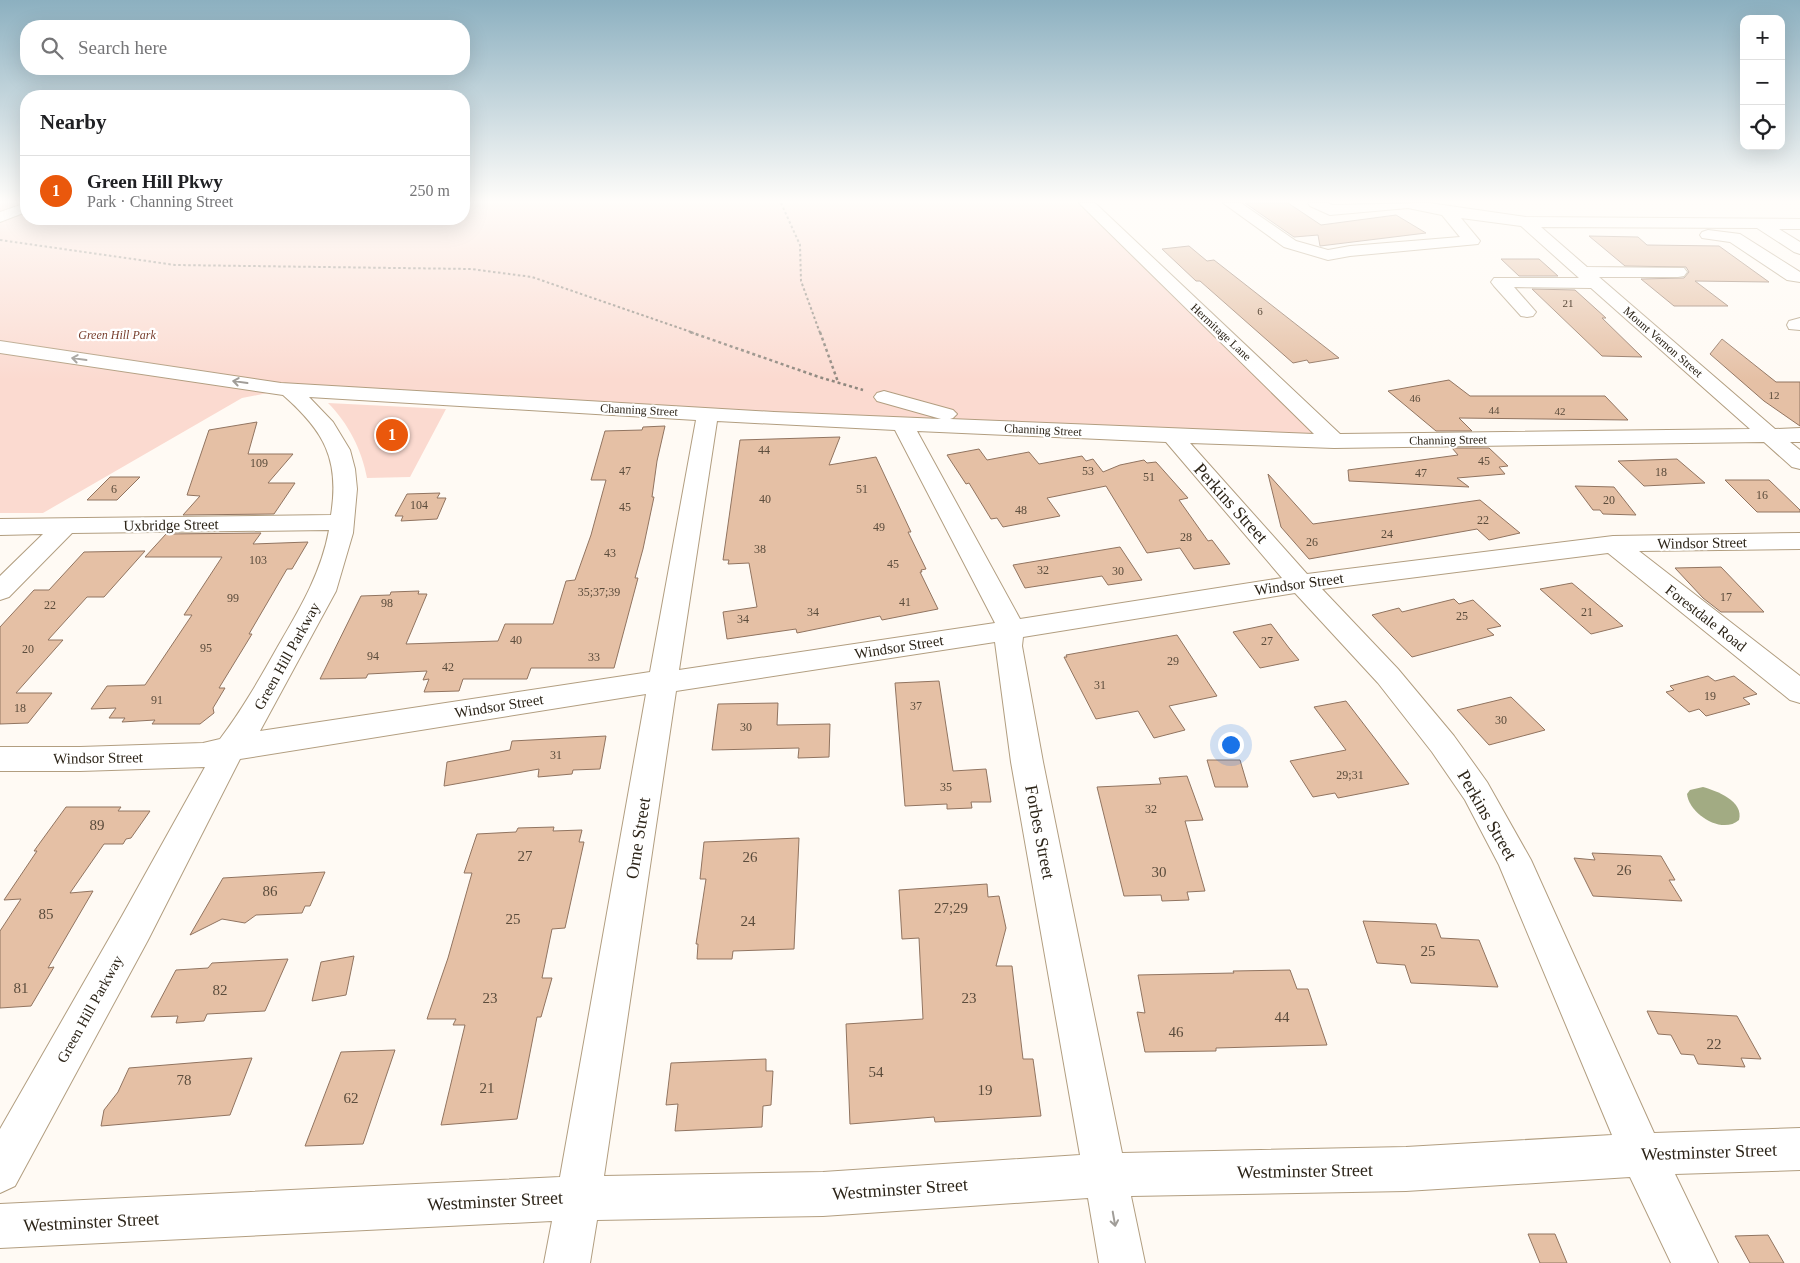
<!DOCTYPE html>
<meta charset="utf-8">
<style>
:root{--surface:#fff;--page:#f6f6f6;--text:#202124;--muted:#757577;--line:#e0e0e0;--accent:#ea580c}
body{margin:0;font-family:Georgia,serif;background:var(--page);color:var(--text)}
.controls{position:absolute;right:15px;top:15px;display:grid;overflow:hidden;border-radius:10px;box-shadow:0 5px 20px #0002}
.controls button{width:45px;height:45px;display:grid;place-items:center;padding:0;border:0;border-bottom:1px solid var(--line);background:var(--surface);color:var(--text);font:25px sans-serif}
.you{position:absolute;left:1230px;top:744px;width:18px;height:18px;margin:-12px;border:4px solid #fff;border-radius:50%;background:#1a73e8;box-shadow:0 0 0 8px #1a73e833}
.badge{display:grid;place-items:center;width:32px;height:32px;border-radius:50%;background:var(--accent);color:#fff;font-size:16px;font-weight:700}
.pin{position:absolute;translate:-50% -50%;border:2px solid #fff;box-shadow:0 1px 5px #0006}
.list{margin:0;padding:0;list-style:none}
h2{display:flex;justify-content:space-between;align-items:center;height:65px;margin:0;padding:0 20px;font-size:21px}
h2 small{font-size:16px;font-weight:400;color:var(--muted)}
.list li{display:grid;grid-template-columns:32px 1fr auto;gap:15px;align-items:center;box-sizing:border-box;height:70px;padding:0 20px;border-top:1px solid var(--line)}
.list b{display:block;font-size:19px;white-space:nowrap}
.list p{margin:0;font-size:16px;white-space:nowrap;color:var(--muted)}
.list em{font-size:16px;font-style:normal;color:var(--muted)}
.icon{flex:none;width:28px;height:28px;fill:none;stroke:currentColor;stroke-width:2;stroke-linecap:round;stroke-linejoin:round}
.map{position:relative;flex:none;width:1800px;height:1263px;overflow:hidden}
.search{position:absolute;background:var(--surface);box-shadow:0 5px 20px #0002;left:20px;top:20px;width:450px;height:55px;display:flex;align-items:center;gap:12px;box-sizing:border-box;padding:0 18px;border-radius:20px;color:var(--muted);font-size:19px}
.panel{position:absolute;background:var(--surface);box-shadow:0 5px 20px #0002;left:20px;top:90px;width:450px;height:135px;border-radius:20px}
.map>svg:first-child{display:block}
</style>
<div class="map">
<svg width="1800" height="1263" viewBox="0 0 1800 1263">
<rect width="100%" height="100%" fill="#fffaf4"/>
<path fill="#fbdad0" d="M0,203H26V219H464V203H1086L1334,441L288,389L242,398L43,513H0Z
M328,403L446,409L410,477L367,478C362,450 348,423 328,403Z"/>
<path fill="#a2ab83" d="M1703,787C1717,791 1744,801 1739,820C1722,835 1689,814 1687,794L1690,790Z"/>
<path fill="#e5c0a5" stroke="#917460" d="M1245,203H1288L1321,225L1396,215L1426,233L1320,246L1318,235L1294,237Z
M1589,236L1638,237L1647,245L1719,246L1769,282L1695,281L1728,306H1674L1641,279L1684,278L1689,272L1686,267L1625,266Z
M1189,246L1207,261L1214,260L1339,358L1309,363L1307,360L1293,363L1200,281H1196L1162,249Z
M1501,259H1539L1558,276H1519Z
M1532,289L1575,290L1606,318H1602L1642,357L1602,356Z
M1722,339L1776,382H1800V426L1764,401L1710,354Z
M1449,380L1470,396H1605L1628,420L1459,418L1472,431H1436L1388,391Z
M257,422L248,454H293L268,483H295L274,514L183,515L200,496L187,495L209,430Z
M665,426L657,461L652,497H654L643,549L635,578H638L614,668H531L527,679H463L459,691L424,692L429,679L423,680L427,671L368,674L366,678L320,679L361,596L390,595L391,592L419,591L418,594H427L406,644L498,641L505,624H553L566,581L575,580L591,535L606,480H591L605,431L642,430L643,427Z
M840,437L829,465L876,457L911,532H908L926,569L921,570L922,572H920L938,609L882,620L880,616L797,633L796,629L727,639L723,612L757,607L749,563L728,564L729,560H723L740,440Z
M1452,448H1489L1508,466L1499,467L1505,474L1457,478L1469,487L1349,481L1348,470L1458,455Z
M979,449L987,460L1029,452L1039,464L1082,456L1086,461L1093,459L1103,472L1120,465L1144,460L1147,463L1156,462L1188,498L1179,500L1208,541L1212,540L1230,564L1194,569L1180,548L1147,553L1106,486L1047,498L1060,516L1003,527L997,518L991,519L969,483L966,484L947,455Z
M1677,459L1705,483L1644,486L1618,461Z
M1268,474L1313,524L1480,500L1520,533L1489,540L1477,529L1309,559L1281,527Z
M110,477H140L117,500H87Z
M1725,480H1769L1800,510V512H1757Z
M1575,486L1614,487L1636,515L1603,514L1600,510H1593Z
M440,493L437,498H446L437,519L401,521L403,516H395L407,494Z
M261,533L253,544L308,542L292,569H287L249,634H252L219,688H225L213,708L214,713L200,724H152L155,720L122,722L125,718H109L116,708L91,709L107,686L145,685L192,615H184L222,557H145L166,534Z
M1120,547L1142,580L1108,585L1102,576L1025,588L1013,565Z
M145,551L104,597H87L48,640H63L16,693H52L28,723L0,724V627L34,590H49L84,552Z
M1721,567L1764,612H1721L1703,598L1675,568Z
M1572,583L1623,626L1591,634L1540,589Z
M1454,599L1459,604L1473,600L1501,626L1487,629L1494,635L1412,657L1372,615L1399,608L1402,612Z
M1271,624L1289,648L1299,660L1260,668L1233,632Z
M1177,635L1217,696L1169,706L1185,730L1154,738L1138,711L1096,719L1064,657H1067L1066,655Z
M1708,676L1715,681L1734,676L1757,694L1743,698L1750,704L1706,716L1699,709L1689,712L1666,692L1674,690L1670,686Z
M939,681L953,771L986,769L991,802H971L972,808L947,809V804L905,806L895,683Z
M1511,697L1545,730L1489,745L1457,710Z
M1346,701L1379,744L1409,784L1338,798L1335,793L1313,797L1290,761L1346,750L1314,707Z
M778,703L777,725L830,724L829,757L798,758L799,748L712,750L718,704Z
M606,736L600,769L573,770L572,774L538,777L539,769L444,786L447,762L510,750L512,741Z
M1207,760H1240L1248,787H1215Z
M1187,776L1203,820L1185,821L1205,891L1187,892L1189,900L1162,901L1161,895L1124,896L1097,787L1161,784L1159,778Z
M66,807H121L118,811H150L131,838L126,839L123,844H104L70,893L93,891L48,968L54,967L31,1006L0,1008V931L21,899L4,900L37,851H34Z
M554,827L553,831L582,830L579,842H584L565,928L552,929L542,978H552L541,1017H537L517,1119L441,1125L465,1025H453L456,1019H427L448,958L472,873H464L477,834L516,832L518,828Z
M799,838L794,949L733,951L732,959H697L698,944H696L706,879H700L704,842Z
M1592,853L1661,856L1675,880H1669L1682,901L1593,896L1574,858L1595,860Z
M325,872L310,906H305L302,913L256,915L245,923L222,919L190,935L223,878Z
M987,884L988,897L999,896L1006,928L996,966H1012L1023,1059H1033L1041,1116L935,1122L934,1117L850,1124L846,1024L923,1019L919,938L902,939L899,890Z
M1363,921L1436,924L1441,938L1479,940L1498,987L1411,983L1405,965L1377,963Z
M354,956L346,995L312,1001L321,962Z
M288,959L265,1011L207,1014L204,1021L176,1023L178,1016L151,1017L176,970L208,968L212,963Z
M1290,970L1297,989H1308L1327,1045L1216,1048V1051L1145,1052L1137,1012L1145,1013L1138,975L1234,973L1233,971Z
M1647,1011L1737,1016L1761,1059L1741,1058L1745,1067L1698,1064L1694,1055L1681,1054L1671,1035L1658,1034Z
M395,1050L363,1144L305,1146L341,1052Z
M252,1058L230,1115L101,1126L104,1110L118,1092L129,1068Z
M766,1059V1071H773L771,1105L763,1106L762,1127L675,1131L678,1104L666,1105L671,1063Z
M1528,1234H1555L1567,1263H1540Z
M1768,1235L1784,1263H1750L1735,1236Z"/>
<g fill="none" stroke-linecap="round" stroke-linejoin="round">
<defs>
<path id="minor" d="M26,203V212L0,222V212Z
M1079,203H1095L1340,434L1750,429L1591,288L1514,287L1536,312L1533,316L1527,317L1521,316L1494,286L1491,282L1494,278H1579L1521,226L1461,218L1480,241L1478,244L1350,256L1328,260L1284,247L1223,203H1241L1296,241L1328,250L1350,246L1460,237L1442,215L1408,208L1330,215L1310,206L1308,203H1328L1332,205L1429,203L1526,217L1800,219V229H1779L1800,242V254L1794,252L1757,228L1541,227L1587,267L1684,268L1687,272L1684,276L1678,277H1599L1775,429L1800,428V442H1790L1800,450V469L1792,467L1764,442L1334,448L1190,443L1307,574L1613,536L1800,533V549L1639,551L1800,676V703L1790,700L1608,553L1322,589L1398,669L1454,736L1487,782L1531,860L1654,1133L1800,1128V1170L1675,1174L1718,1263H1671L1630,1177L1406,1191L1131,1196L1145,1263H1099L1088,1198L823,1216L597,1220L590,1263H544L552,1221L0,1248V1204L560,1177L646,694L240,759L148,940L15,1186L0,1193V1129L122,916L205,767L80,771H0V747H80L203,743L220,739C242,710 259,680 277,648C299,610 321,574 329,530L72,533L9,597L0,600V576L43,534L0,535V519L331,515C340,459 324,431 283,395L0,353V341L281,383L774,412L941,419L877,401L874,397L877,393L884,391L953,410L957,414L953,418L950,419L1314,434ZM309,397L696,420L650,672L260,731L336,591L353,533L357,489L355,469L350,450L333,422ZM717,421L895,430L995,623L679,670ZM917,431L1166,442L1282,578L1020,619ZM1295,593L1378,683L1432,752L1465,800L1499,865L1612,1135L1406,1147L1122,1153L1043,762L1022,646L1023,637ZM995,642L1011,762L1080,1155L823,1172L604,1176L676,691Z
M1708,230L1740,234L1800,272V282L1787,280L1730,242L1702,238L1700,235L1702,232Z
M1800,318V330L1789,329L1787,325L1789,321Z"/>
</defs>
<use href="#minor" stroke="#b29e80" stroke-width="2"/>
<path stroke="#8f887f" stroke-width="2" stroke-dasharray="2.5 2.5" stroke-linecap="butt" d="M781,203L800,245L801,281L820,333
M0,240L175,265L471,269L532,277L694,333"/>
<path stroke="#8f887f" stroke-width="2.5" stroke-dasharray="3 3" stroke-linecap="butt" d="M690,332L819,377L863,390
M820,332L838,382"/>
<use href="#minor" fill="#fff" fill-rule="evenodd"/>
</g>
<defs><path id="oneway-shaft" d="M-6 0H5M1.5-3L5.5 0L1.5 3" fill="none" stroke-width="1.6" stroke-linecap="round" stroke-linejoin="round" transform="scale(1.25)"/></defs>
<g stroke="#a09d98">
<use href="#oneway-shaft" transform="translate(79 359) rotate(-172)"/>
<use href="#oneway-shaft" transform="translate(240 382) rotate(-172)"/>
<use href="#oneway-shaft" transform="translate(1114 1219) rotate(80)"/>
</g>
<linearGradient id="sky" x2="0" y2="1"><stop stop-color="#8cb0c0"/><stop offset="0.53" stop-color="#fffdfa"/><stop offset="1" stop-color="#fffdfa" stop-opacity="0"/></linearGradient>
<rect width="1800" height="380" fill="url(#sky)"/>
<g text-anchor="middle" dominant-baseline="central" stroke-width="4.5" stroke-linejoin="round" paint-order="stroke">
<g font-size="11" fill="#5b4c3c">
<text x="1568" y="303">21</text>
<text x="1260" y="311">6</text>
<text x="1774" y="395">12</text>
<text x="1415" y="398">46</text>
<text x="1494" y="410">44</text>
<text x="1560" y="411">42</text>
</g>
<g font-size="12" fill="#2d2519" stroke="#fff">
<text transform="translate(1221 332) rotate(43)">Hermitage Lane</text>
<text transform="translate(1663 342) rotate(41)">Mount Vernon Street</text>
<text transform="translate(639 410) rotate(3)">Channing Street</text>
<text transform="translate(1043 430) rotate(3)">Channing Street</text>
<text transform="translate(1448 440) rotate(-1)">Channing Street</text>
</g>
<g font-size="12" font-style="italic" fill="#783e2d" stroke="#fff">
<text x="117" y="335">Green Hill Park</text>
</g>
<g font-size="12" fill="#5b4c3c">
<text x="764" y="450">44</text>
<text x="1484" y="461">45</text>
<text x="259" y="463">109</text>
<text x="625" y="471">47</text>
<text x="1088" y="471">53</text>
<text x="1661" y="472">18</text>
<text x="1421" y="473">47</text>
<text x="1149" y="477">51</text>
<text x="114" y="489">6</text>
<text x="862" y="489">51</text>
<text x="1762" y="495">16</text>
<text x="765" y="499">40</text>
<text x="1609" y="500">20</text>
<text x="419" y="505">104</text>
<text x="625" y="507">45</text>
<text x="1021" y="510">48</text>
<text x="1483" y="520">22</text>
<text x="879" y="527">49</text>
<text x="1387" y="534">24</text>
<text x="1186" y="537">28</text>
<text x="1312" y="542">26</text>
<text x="760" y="549">38</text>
<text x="610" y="553">43</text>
<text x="258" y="560">103</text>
<text x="893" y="564">45</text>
<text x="1043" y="570">32</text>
<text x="1118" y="571">30</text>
<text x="599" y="592">35;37;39</text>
<text x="1726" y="597">17</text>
<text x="233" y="598">99</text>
<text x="905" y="602">41</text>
<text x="387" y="603">98</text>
<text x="50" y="605">22</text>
<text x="813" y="612">34</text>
<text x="1587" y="612">21</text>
<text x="1462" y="616">25</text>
<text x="743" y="619">34</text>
<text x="516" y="640">40</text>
<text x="1267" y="641">27</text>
<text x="206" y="648">95</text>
<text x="28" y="649">20</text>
<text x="373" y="656">94</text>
<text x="594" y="657">33</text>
<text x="1173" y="661">29</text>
<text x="448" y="667">42</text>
<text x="1100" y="685">31</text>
<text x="1710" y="696">19</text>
<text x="157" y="700">91</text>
<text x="916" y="706">37</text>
<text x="20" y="708">18</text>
<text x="1501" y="720">30</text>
<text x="746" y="727">30</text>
<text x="556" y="755">31</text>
<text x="1350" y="775">29;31</text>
<text x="946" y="787">35</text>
<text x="1151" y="809">32</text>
</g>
<g font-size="15" fill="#2d2519" stroke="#fff">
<text transform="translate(171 525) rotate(-1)">Uxbridge Street</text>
<text transform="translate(1702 543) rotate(-1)">Windsor Street</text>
<text transform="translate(1299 584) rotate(-8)">Windsor Street</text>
<text transform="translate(1706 618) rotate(38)">Forestdale Road</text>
<text transform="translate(899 647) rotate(-9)">Windsor Street</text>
<text transform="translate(287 656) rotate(-61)">Green Hill Parkway</text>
<text transform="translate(499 706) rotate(-9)">Windsor Street</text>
<text transform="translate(98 758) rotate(-1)">Windsor Street</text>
<text transform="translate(90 1009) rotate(-61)">Green Hill Parkway</text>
</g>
<g font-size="15" fill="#5b4c3c">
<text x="97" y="825">89</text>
<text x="525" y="856">27</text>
<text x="750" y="857">26</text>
<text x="1624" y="870">26</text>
<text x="1159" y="872">30</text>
<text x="270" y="891">86</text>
<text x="951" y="908">27;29</text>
<text x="46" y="914">85</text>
<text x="513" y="919">25</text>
<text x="748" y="921">24</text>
<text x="1428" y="951">25</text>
<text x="21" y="988">81</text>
<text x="220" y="990">82</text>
<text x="490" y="998">23</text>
<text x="969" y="998">23</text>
<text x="1282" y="1017">44</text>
<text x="1176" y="1032">46</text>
<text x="1714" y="1044">22</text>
<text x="876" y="1072">54</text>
<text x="184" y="1080">78</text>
<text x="487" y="1088">21</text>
<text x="985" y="1090">19</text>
<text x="351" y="1098">62</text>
</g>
<g font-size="18" fill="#2d2519" stroke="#fff">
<text transform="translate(1231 503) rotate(48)">Perkins Street</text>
<text transform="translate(1487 815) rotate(60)">Perkins Street</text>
<text transform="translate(1040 832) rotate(79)">Forbes Street</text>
<text transform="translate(638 838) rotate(-81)">Orne Street</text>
<text transform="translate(1709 1152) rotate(-2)">Westminster Street</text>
<text transform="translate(1305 1171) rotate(-1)">Westminster Street</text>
<text transform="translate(900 1189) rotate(-4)">Westminster Street</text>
<text transform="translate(495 1201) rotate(-3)">Westminster Street</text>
<text transform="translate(91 1222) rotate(-3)">Westminster Street</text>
</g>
</g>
</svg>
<div class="controls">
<button>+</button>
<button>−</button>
<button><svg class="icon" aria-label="locate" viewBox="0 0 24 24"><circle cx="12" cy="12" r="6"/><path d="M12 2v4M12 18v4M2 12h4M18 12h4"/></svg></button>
</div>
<div class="you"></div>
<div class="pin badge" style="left:392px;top:435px">1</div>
<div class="search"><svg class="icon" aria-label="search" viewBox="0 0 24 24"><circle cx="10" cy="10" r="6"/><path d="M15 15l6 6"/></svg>Search here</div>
<section class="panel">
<h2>Nearby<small></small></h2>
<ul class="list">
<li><span class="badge">1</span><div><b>Green Hill Pkwy</b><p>Park · Channing Street</p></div><em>250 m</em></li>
</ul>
</section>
</div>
